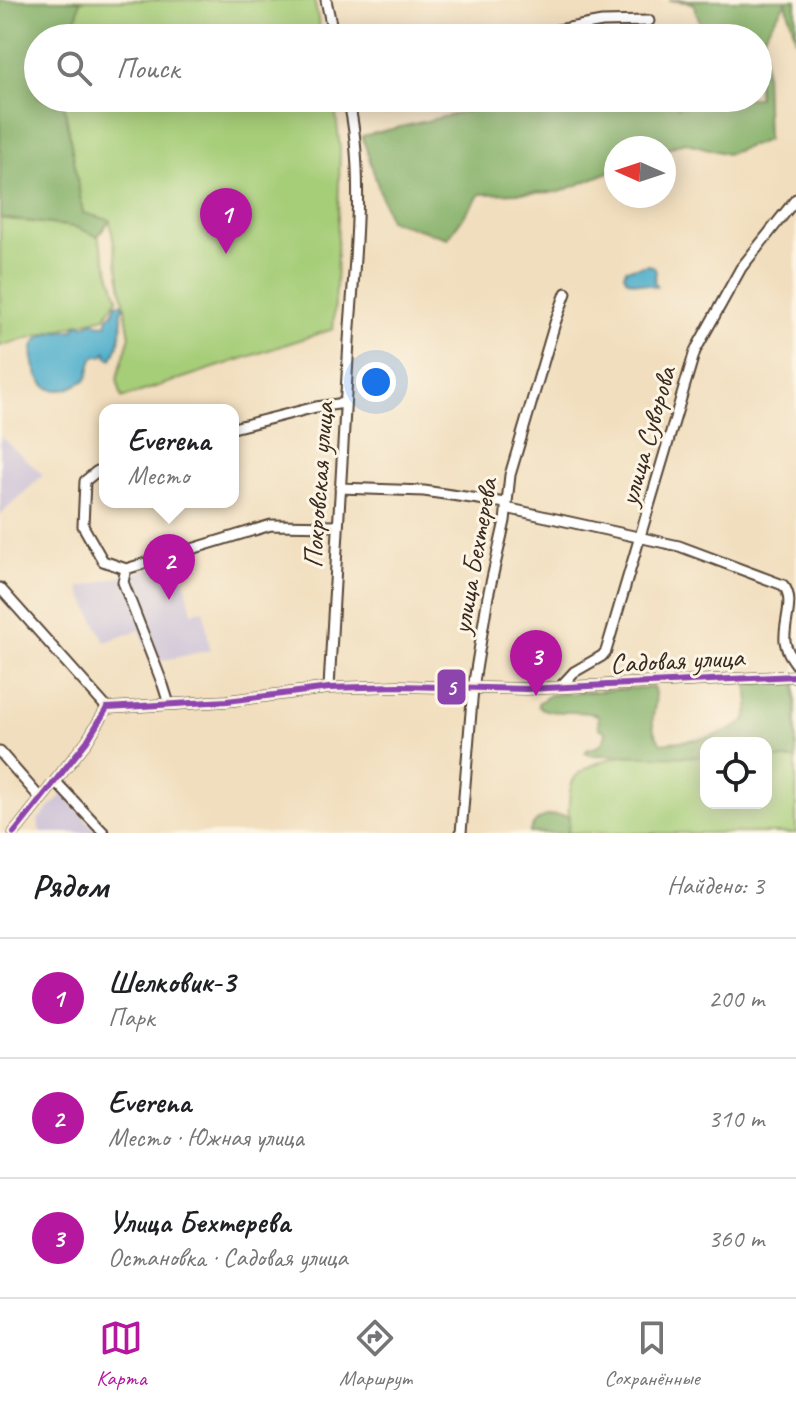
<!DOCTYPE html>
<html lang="ru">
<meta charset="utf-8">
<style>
:root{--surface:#fff;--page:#f6f6f6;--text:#202124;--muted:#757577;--line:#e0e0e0;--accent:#b5179e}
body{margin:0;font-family:Caveat,sans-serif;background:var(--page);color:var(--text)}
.controls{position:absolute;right:24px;bottom:24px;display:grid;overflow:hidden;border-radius:16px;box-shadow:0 4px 20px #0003}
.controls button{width:72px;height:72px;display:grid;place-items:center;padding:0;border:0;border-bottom:2px solid var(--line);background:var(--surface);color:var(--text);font:40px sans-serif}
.compass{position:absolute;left:604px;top:136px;width:72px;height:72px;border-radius:50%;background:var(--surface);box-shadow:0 4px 20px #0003;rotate:273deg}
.you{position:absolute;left:376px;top:382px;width:28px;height:28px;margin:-20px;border:6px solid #fff;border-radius:50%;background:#1a73e8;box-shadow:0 0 0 12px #1a73e833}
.badge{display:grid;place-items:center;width:52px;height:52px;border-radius:50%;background:var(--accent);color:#fff;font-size:26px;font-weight:700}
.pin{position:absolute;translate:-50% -66px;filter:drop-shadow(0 2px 4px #0008)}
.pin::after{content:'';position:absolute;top:42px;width:28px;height:24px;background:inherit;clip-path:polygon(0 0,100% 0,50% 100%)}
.popup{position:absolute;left:99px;top:404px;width:140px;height:104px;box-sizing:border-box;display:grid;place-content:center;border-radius:16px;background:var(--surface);filter:drop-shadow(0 2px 6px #0005);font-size:26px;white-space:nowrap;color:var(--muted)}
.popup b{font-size:30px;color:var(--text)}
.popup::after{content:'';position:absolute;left:50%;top:100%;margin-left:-16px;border:16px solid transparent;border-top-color:var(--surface)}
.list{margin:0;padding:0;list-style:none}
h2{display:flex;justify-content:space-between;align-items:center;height:104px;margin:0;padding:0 32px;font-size:34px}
h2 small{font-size:26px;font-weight:400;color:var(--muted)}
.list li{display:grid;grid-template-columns:52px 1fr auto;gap:24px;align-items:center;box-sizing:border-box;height:120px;padding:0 32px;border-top:2px solid var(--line)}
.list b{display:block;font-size:30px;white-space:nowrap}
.list p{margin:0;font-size:26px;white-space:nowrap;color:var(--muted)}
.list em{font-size:26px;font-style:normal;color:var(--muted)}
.icon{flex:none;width:44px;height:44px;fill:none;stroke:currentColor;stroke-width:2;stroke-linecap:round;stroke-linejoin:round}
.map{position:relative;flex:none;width:796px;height:833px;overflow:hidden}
.search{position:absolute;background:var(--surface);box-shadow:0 4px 20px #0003;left:24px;right:24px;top:24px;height:88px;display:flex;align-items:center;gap:20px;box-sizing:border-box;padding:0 28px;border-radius:44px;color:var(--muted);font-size:30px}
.sheet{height:464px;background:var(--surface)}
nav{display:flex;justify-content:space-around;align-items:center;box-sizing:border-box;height:112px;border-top:2px solid var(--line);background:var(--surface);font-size:22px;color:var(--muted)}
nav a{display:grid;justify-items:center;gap:4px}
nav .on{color:var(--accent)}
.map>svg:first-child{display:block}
</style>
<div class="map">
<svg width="796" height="833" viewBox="0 0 796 833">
<rect width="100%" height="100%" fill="#fcf5e5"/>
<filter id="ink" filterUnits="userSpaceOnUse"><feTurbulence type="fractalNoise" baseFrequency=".0125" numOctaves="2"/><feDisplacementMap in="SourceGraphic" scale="16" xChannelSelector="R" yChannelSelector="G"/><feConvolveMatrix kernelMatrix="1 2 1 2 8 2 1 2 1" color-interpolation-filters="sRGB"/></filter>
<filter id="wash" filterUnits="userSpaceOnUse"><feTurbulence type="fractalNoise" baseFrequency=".006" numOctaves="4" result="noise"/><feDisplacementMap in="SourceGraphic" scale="32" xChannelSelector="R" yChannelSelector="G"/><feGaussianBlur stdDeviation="1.8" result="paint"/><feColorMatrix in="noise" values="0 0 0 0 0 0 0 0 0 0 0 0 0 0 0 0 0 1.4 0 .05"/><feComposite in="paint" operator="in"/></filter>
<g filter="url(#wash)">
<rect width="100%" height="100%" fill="#f1debe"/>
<path fill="#c9bfd7" d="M0,436L43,475L0,515Z
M180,560L192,612L204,610L210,650L151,663L140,630L105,642L79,588Z
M63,794L98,833H40L38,820Z"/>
<path fill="#a6cd78" stroke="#707c4b" stroke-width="2" d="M80,0H314L322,38H73Z
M63,98H334L340,149L336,287L333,329L122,398L117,379L130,336L110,221L83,214Z
M0,218L75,227L98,236L118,298L105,317L0,346Z
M631,755L706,757V803H766V759H796V833H568C569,819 567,793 573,781C580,766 615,756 631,755Z"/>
<path fill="#84b068" stroke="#606d43" stroke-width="2" d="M0,0H80L73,38H38V98H63L83,213L110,220L98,236L75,227L0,218Z
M669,0H796V40L786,2L764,35L767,140L727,154L684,142L664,150V148H616V169L560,192L480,194L448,238L389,220L362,136L524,98H673L678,107L705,98H758V38H706L693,3Z
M796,682V759H766V743H706V757L589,755L585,753L588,749C598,748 605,743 606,732L599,728L598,715C579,708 551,717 538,706V703L550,695L653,687C660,702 649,716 654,730C655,735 659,739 661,743C690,740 723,740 746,720L749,703L747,683Z
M555,815L569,816L568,833H529C534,820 541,816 555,815Z"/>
<path fill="#4daecc" stroke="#446c75" stroke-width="2" d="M649,265L654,267L656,272L654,282L657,285L656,287C646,283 636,284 626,279L624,274L626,269Z
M122,303L124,308L121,309C124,326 120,343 112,359L108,358L106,352L103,356H97L93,358L87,379C76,385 65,393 51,389C37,385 26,350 37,340C47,331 62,331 74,330L78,323L85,326L94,321L99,325L106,324L108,317L113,313L116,304Z"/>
</g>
<g filter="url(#ink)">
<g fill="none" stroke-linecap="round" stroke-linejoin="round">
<defs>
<path id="minor" d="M326,0L334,38
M514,38L602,22L649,21
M233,428L316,407L345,403
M105,467L96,472L85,481L83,526L103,561L126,569
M340,488L424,491L506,503
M506,508L679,546L783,585C796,599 783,623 785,641C786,650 791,657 796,664
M0,588L107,708
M560,687L574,672L602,656L606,651L695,351L741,268L796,199
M329,688C335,572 342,456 349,341C354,263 366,175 348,98
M169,704L163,685L123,582L126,569L271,525L337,526
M107,708L227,701L329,688L398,686L526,689L796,676
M0,752L41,799
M55,781L104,833
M14,833L87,741L107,708
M461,833L473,688L488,596L505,521L510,475L555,323L566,293"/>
</defs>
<use href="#minor" stroke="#564536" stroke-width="13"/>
<use href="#minor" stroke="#fff" stroke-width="9"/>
<defs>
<path id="bus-1" d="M107,708L227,701L329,688L398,686L526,689L796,676
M14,833L87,741L107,708"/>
</defs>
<use href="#bus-1" stroke="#fcf5e5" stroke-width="12"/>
<use href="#bus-1" stroke="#8e44ad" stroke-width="6"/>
</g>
</g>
<g text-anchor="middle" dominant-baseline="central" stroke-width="6" stroke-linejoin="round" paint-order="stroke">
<g font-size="28" fill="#3b2a1e" stroke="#fcf5e5">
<text transform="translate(647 436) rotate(-74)">улица Суворова</text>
<text transform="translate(318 485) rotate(-86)">Покровская улица</text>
<text transform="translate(474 556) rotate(-80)">улица Бехтерева</text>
<text transform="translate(677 660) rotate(-3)">Садовая улица</text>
</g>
</g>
<rect stroke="#fcf5e5" stroke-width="3" x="436" y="668" width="31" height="38" rx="8" fill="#8e44ad"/>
<g font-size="22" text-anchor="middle" font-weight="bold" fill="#fff">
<text x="451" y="695">5</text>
</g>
</svg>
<div class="controls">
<button><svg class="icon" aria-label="locate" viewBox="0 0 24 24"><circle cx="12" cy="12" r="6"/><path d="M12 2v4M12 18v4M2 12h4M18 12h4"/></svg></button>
</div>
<svg class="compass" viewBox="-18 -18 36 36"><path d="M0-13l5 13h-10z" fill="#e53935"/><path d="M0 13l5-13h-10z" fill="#757577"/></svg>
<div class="you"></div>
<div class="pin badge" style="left:226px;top:254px">1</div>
<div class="pin badge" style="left:169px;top:600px">2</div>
<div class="popup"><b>Everena</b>Место</div>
<div class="pin badge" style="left:536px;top:696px">3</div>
<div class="search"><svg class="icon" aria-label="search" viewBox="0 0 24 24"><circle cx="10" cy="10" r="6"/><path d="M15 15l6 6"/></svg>Поиск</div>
</div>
<section class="sheet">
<h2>Рядом<small>Найдено: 3</small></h2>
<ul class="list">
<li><span class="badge">1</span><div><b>Шелковик-3</b><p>Парк</p></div><em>200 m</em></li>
<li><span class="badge">2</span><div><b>Everena</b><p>Место · Южная улица</p></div><em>310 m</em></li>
<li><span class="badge">3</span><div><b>Улица Бехтерева</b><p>Остановка · Садовая улица</p></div><em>360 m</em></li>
</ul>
</section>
<nav>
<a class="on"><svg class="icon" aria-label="map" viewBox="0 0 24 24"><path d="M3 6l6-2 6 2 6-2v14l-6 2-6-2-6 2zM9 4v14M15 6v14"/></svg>Карта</a>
<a><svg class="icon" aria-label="directions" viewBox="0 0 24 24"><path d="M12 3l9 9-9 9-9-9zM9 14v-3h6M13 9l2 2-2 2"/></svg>Маршрут</a>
<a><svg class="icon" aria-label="saved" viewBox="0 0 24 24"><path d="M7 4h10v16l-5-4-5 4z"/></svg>Сохранённые</a>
</nav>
